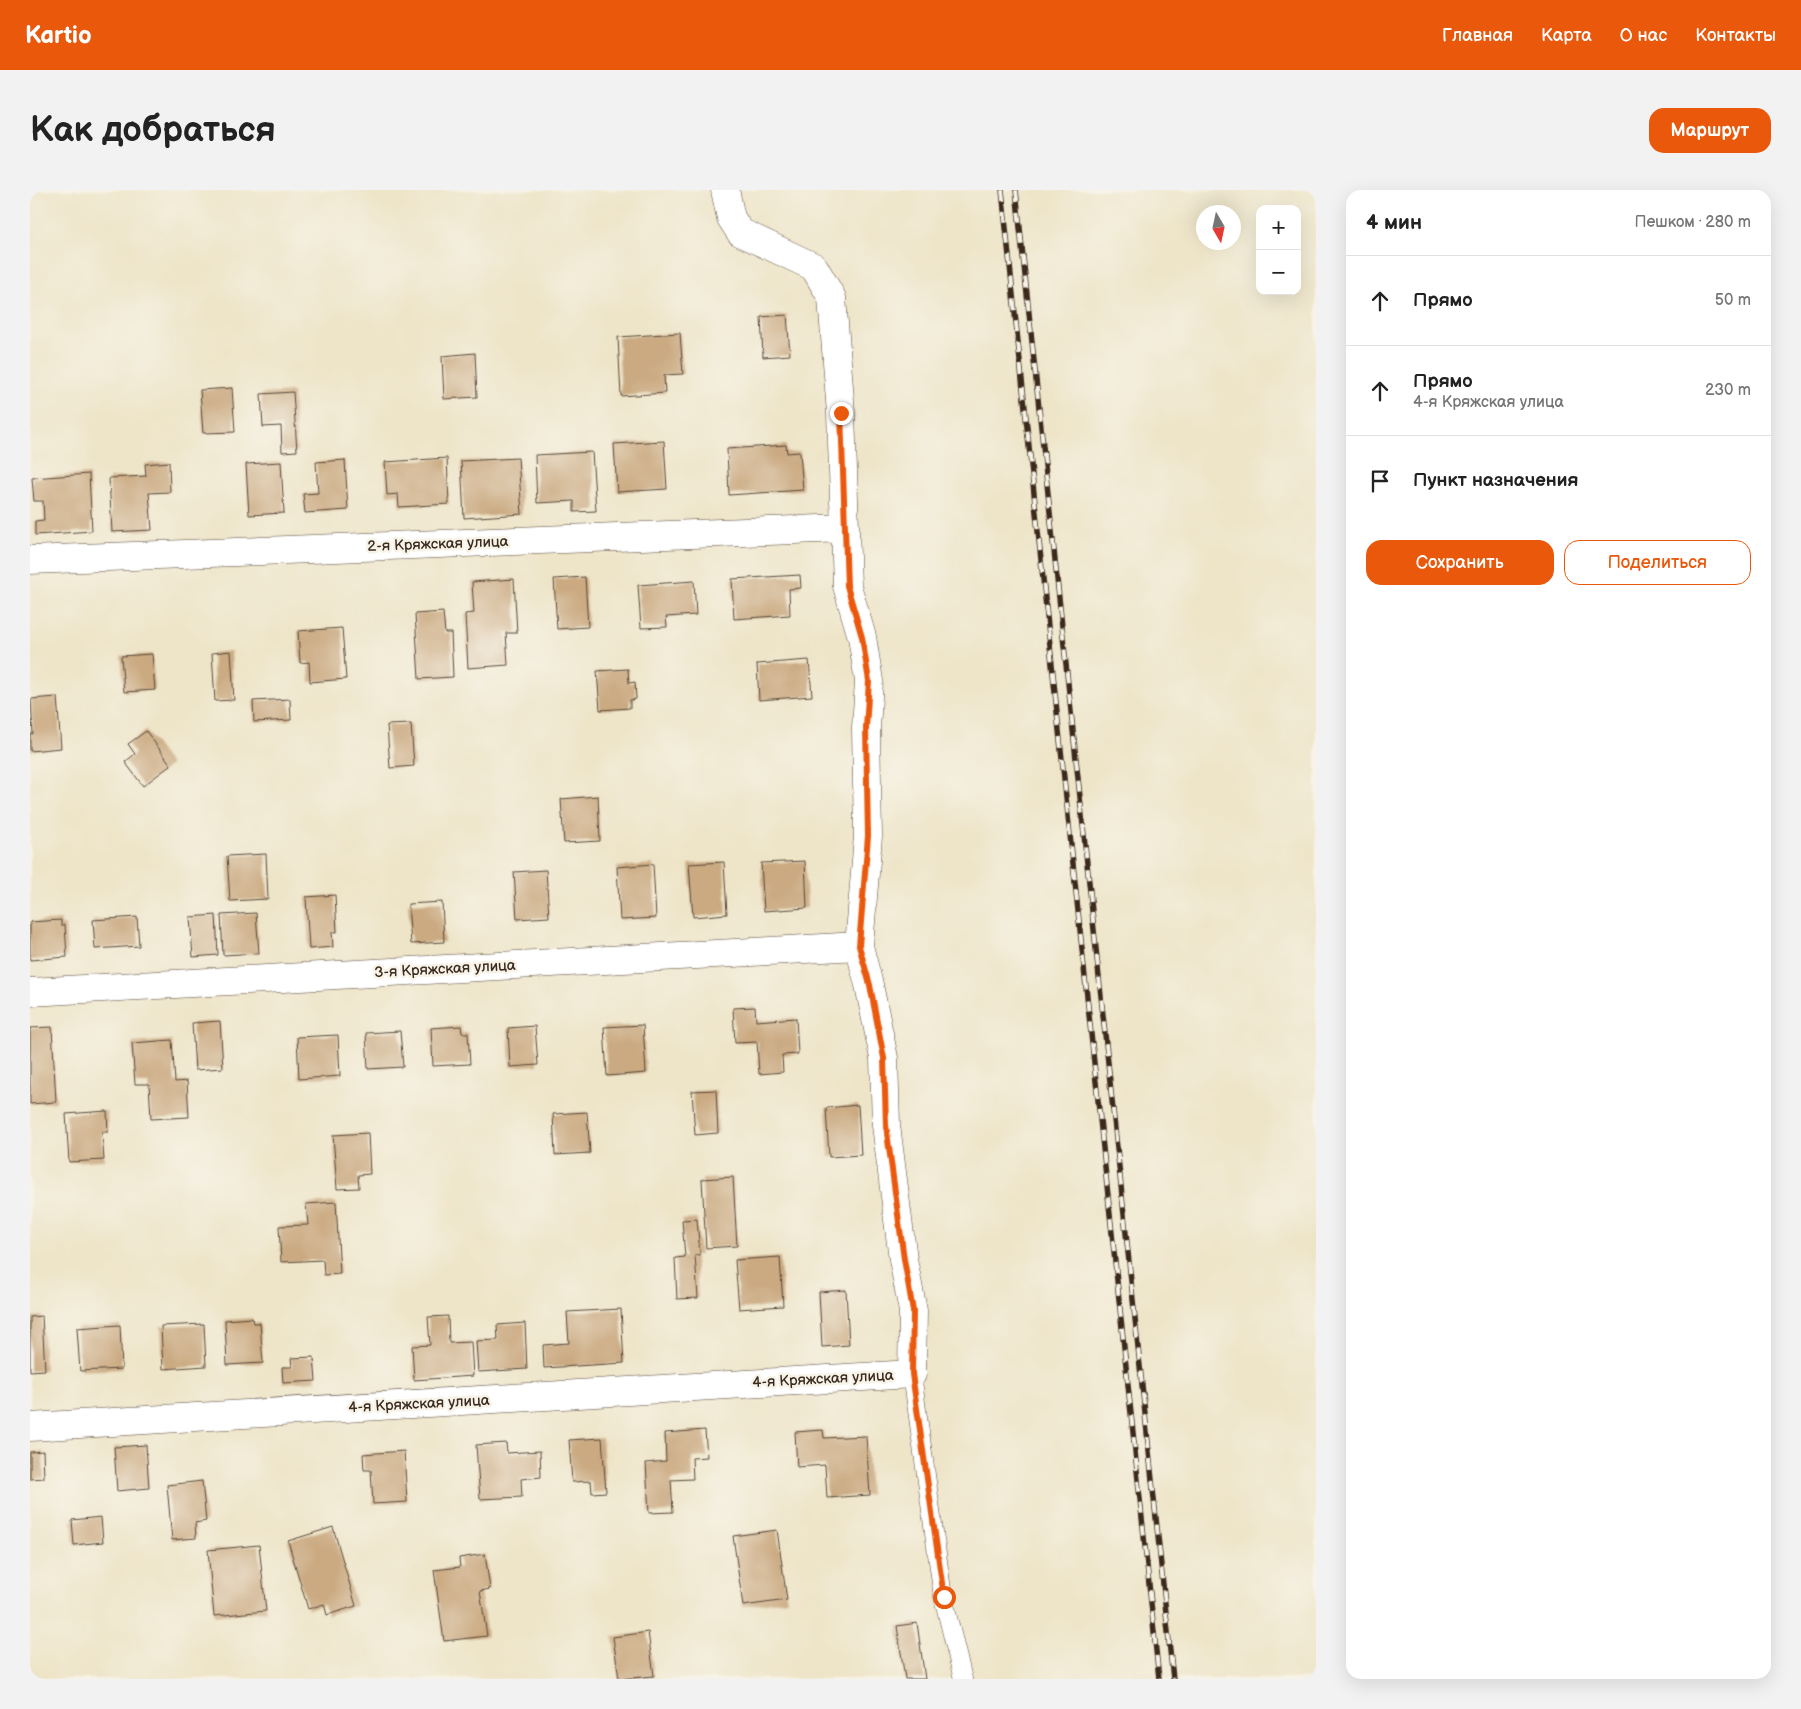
<!DOCTYPE html>
<html lang="ru">
<meta charset="utf-8">
<style>
:root{--surface:#fff;--page:#f2f2f2;--text:#222;--muted:#767676;--line:#e0e0e0;--accent:#ea580c}
body{margin:0;font-family:"Balsamiq Sans",sans-serif;background:var(--page);color:var(--text)}
.controls{position:absolute;right:15px;top:15px;display:grid;overflow:hidden;border-radius:10px;box-shadow:0 5px 20px #0002}
.controls button{width:45px;height:45px;display:grid;place-items:center;padding:0;border:0;border-bottom:1px solid var(--line);background:var(--surface);color:var(--text);font:25px sans-serif}
.compass{position:absolute;left:1166px;top:15px;width:45px;height:45px;border-radius:50%;background:var(--surface);box-shadow:0 5px 20px #0002;rotate:171deg}
.stop{position:absolute;width:15px;height:15px;margin:-11px;border:4px solid #ea580c;border-radius:50%;background:#fff}
.stop.end{background:#ea580c;border-color:#fff;box-shadow:0 1px 5px #0008}
.list{margin:0;padding:0;list-style:none}
h2{display:flex;justify-content:space-between;align-items:center;height:65px;margin:0;padding:0 20px;font-size:21px}
h2 small{font-size:16px;font-weight:400;color:var(--muted)}
.list li{display:grid;grid-template-columns:32px 1fr auto;gap:15px;align-items:center;box-sizing:border-box;height:90px;padding:0 20px;border-top:1px solid var(--line)}
.list b{display:block;font-size:19px;white-space:nowrap}
.list p{margin:0;font-size:16px;white-space:nowrap;color:var(--muted)}
.list em{font-size:16px;font-style:normal;color:var(--muted)}
.actions{display:flex;gap:10px;padding:15px 20px}
.actions a{flex:1;padding:11px 0;border:1px solid var(--accent);border-radius:15px;text-align:center;font-size:18px;color:var(--accent)}
.actions .main{background:var(--accent);color:#fff}
.icon{flex:none;width:28px;height:28px;fill:none;stroke:currentColor;stroke-width:2;stroke-linecap:round;stroke-linejoin:round}
.map{position:relative;flex:none;width:1286px;height:1489px;overflow:hidden;border-radius:15px}
header{display:flex;align-items:center;gap:30px;box-sizing:border-box;height:70px;padding:0 25px;background:var(--accent);color:#fff}
header strong{font-size:24px}
nav{display:flex;gap:28px;margin-inline-start:auto;font-size:18px}
.intro{display:flex;align-items:center;justify-content:space-between;box-sizing:border-box;height:120px;padding:0 30px}
h1{margin:0;font-size:35px}
.button{padding:12px 22px;border-radius:15px;background:var(--accent);color:#fff;font-size:18px;font-weight:700}
main{display:flex;gap:30px;padding:0 30px}
aside{flex:1;background:var(--surface);border-radius:15px;box-shadow:0 5px 20px #0002}
.map>svg:first-child{display:block}
</style>
<header>
<strong>Kartio</strong>
<nav><a>Главная</a><a>Карта</a><a>О нас</a><a>Контакты</a></nav>
</header>
<div class="intro"><h1>Как добраться</h1><a class="button">Маршрут</a></div>
<main>
<div class="map">
<svg width="1286" height="1489" viewBox="0 0 1286 1489">
<rect width="100%" height="100%" fill="#f7f3e8"/>
<filter id="ink" filterUnits="userSpaceOnUse"><feTurbulence type="fractalNoise" baseFrequency=".02" numOctaves="2"/><feDisplacementMap in="SourceGraphic" scale="10" xChannelSelector="R" yChannelSelector="G"/><feConvolveMatrix kernelMatrix="1 2 1 2 8 2 1 2 1" color-interpolation-filters="sRGB"/></filter>
<filter id="wash" filterUnits="userSpaceOnUse"><feTurbulence type="fractalNoise" baseFrequency=".0096" numOctaves="4" result="noise"/><feDisplacementMap in="SourceGraphic" scale="20" xChannelSelector="R" yChannelSelector="G"/><feGaussianBlur stdDeviation="1.12" result="paint"/><feColorMatrix in="noise" values="0 0 0 0 0 0 0 0 0 0 0 0 0 0 0 0 0 1.4 0 .05"/><feComposite in="paint" operator="in"/></filter>
<g filter="url(#wash)">
<rect width="100%" height="100%" fill="#eee5c9"/>
<g id="blocks">
<path fill="#cbaa82" d="M757,125L760,165L733,167L731,127Z
M650,143L653,184L634,185L635,203L591,206L588,147Z
M445,163L447,207L414,209L412,166Z
M202,198L205,242L173,243L170,200Z
M263,202L267,261L252,262L251,236L233,237L231,204Z
M634,251L637,299L587,302L584,254Z
M756,255L757,263L770,262L773,300L699,305L697,259Z
M562,262L566,321L544,322V311L507,313L505,265Z
M417,268L419,314L369,317L368,304L357,305L355,272Z
M488,268L492,324L434,328L431,271Z
M315,270L318,320L275,323L273,304L288,303L286,272Z
M139,272L140,302L119,303L122,340L82,342L79,288L116,286L115,274Z
M251,272L254,323L219,325L216,274Z
M59,284L62,341L5,345V331L14,330L13,311H4L2,288Z
M770,385L771,398L759,399L760,425L704,429L702,389Z
M555,387L558,437L527,439L524,389Z
M484,389L487,443H476L478,475L438,478L435,424L444,423L442,392Z
M664,391L666,425L636,427L637,437L611,438L608,395Z
M413,422L415,443H421L423,487L389,489L385,424Z
M312,438L316,489L280,492L279,472L270,473L268,441Z
M201,461L204,510L185,511L182,463Z
M122,464L125,500L94,502L91,466Z
M779,470L782,506L729,510L727,474Z
M598,479L599,493L605,492L606,509L600,510V518L570,520L567,481Z
M27,507L31,558L0,561V544H3L1,509Z
M260,509L261,530L224,532L223,511Z
M381,534L384,576L360,578L357,535Z
M116,541L141,575L113,596L95,572L105,564L98,554Z
M568,606L570,651L534,653L531,609Z
M236,664L238,709L200,711L197,666Z
M775,671L777,718L734,721L731,673Z
M694,672L697,724L663,727L659,674Z
M623,674L626,728L590,730L587,677Z
M516,680L519,727L487,729L484,682Z
M305,705L307,742H302L303,757L279,759L276,707Z
M412,712L414,752L381,754L378,714Z
M226,723L229,763L193,765L191,725Z
M186,725L188,765L163,767L160,727Z
M107,727L109,756L65,759L63,730Z
M31,730V735H35L37,767L0,770V732Z
M725,817L726,831L766,828L768,864L752,865L753,882L729,884L727,852L705,853L703,818Z
M190,831L193,878L165,880L162,833Z
M613,835L616,883L577,886L574,837Z
M431,836L432,843H438L440,874L403,876L401,838Z
M505,836L508,875L480,877L478,838Z
M22,837L26,912L0,914V838Z
M370,841L373,877L338,879L336,843Z
M308,845L310,886L269,889L267,847Z
M142,850L145,892L157,891L159,927L121,929L119,894H105L102,853Z
M686,900L688,943L665,945L662,901Z
M828,915L831,965L799,967L796,918Z
M77,921L78,942H72L74,970L39,972L36,924Z
M557,922L560,963L525,965L523,924Z
M338,943L340,984L328,985L329,998L307,999L303,945Z
M703,987L707,1056L676,1058L672,989Z
M306,1012L310,1084L294,1085L293,1070L251,1072L249,1036L278,1035L276,1014Z
M667,1029L670,1065H665L668,1108L647,1109L645,1068L655,1067L652,1030Z
M750,1067L753,1116L709,1119L705,1070Z
M816,1100L819,1155L792,1157L789,1102Z
M591,1119L594,1173L514,1178L513,1155L539,1153L537,1122Z
M12,1126L15,1180L0,1181V1127Z
M418,1126L419,1153L441,1152L443,1186L384,1190L382,1156L400,1155L398,1127Z
M222,1128L223,1133H230L233,1173L197,1175L195,1130Z
M495,1133L497,1179L448,1182L446,1151L468,1150L467,1135Z
M174,1134L176,1176L133,1179L131,1136Z
M90,1135L92,1179L50,1181L47,1138Z
M284,1167L286,1191L253,1193L252,1177H262L261,1168Z
M675,1240L677,1267L662,1268L663,1289L641,1290L643,1322L619,1323L616,1273L636,1271L635,1243Z
M793,1240L794,1248L836,1246L840,1305L797,1308L795,1275L767,1277L765,1242Z
M572,1248L576,1302L562,1303L561,1291L542,1292L539,1250Z
M476,1253L477,1263L510,1261L511,1287L491,1289L492,1307L450,1309L446,1255Z
M116,1255L119,1298L87,1301L84,1257Z
M13,1261L14,1288L0,1289V1262Z
M374,1261L377,1312L343,1314L341,1280H334L333,1264Z
M172,1291L176,1331L165,1333L166,1348L142,1350L137,1295Z
M71,1327L73,1352L44,1355L42,1330Z
M303,1337L326,1416L297,1425L294,1414L278,1419L258,1351Z
M747,1340L757,1410L713,1416L703,1346Z
M229,1355L236,1421L184,1426L178,1360Z
M455,1364L460,1399L450,1401L457,1446L414,1451L404,1380L430,1377L429,1368Z
M887,1433L895,1489H875L867,1436Z
M618,1442L624,1486L589,1489L583,1447Z"/>
</g>
</g>
<g filter="url(#ink)">
<use href="#blocks" fill-opacity="0" stroke="#564638" stroke-width="1"/>
<g fill="none" stroke-linecap="round" stroke-linejoin="round">
<defs>
<path id="service" d="M882,1184L913,1407L933,1489"/>
<path id="minor" d="M0,370L815,338
M0,802L829,756
M0,1237L882,1184L883,1121L873,1069L856,935L854,868L839,795L829,756L838,646L836,538L839,491L832,447L817,396L811,223L802,108L784,77L710,42L701,28L695,0"/>
</defs>
<use href="#service" stroke="#564638" stroke-width="19"/>
<use href="#minor" stroke="#564638" stroke-width="29"/>
<use href="#service" stroke="#fff" stroke-width="18"/>
<use href="#minor" stroke="#fff" stroke-width="28"/>
<defs>
<path id="rail" d="M972,0L1129,1489
M986,0L1143,1489"/>
</defs>
<use href="#rail" stroke="#3b2a1e" stroke-width="5.5"/>
<use href="#rail" stroke="#f7f3e8" stroke-width="4" stroke-dasharray="11" stroke-linecap="butt"/>
</g>
</g>
<g fill="none" stroke-linecap="round" stroke-linejoin="round" filter="url(#ink)">
<path stroke="#ea580c" stroke-width="6" d="M811,223L817,396L832,447L839,491L836,538L838,646L829,756L840,795L854,868L856,935L874,1069L883,1121L882,1184L914,1407"/>
</g>
<g text-anchor="middle" dominant-baseline="central" stroke-width="5" stroke-linejoin="round" paint-order="stroke">
<g font-size="15" fill="#3b2a1e" stroke="#f7f3e8">
<text transform="translate(408 354) rotate(-2)">2-я Кряжская улица</text>
<text transform="translate(415 779) rotate(-3)">3-я Кряжская улица</text>
<text transform="translate(793 1189) rotate(-3)">4-я Кряжская улица</text>
<text transform="translate(389 1214) rotate(-3)">4-я Кряжская улица</text>
</g>
</g>
</svg>
<div class="controls">
<button>+</button>
<button>−</button>
</div>
<svg class="compass" viewBox="-18 -18 36 36"><path d="M0-13l5 13h-10z" fill="#e53935"/><path d="M0 13l5-13h-10z" fill="#767676"/></svg>
<div class="stop" style="left:914px;top:1407px"></div>
<div class="stop end" style="left:811px;top:223px"></div>
</div>
<aside>
<h2>4 мин<small>Пешком · 280 m</small></h2>
<ul class="list">
<li><svg class="icon" aria-label="ahead" viewBox="0 0 24 24"><path d="M12 20V5M6 11l6-6 6 6"/></svg><div><b>Прямо</b></div><em>50 m</em></li>
<li><svg class="icon" aria-label="ahead" viewBox="0 0 24 24"><path d="M12 20V5M6 11l6-6 6 6"/></svg><div><b>Прямо</b><p>4-я Кряжская улица</p></div><em>230 m</em></li>
<li><svg class="icon" aria-label="arrive" viewBox="0 0 24 24"><path d="M6 21V4h12l-3 4 3 4H6"/></svg><div><b>Пункт назначения</b></div></li>
</ul>
<div class="actions"><a class="main">Сохранить</a><a>Поделиться</a></div>
</aside>
</main>
